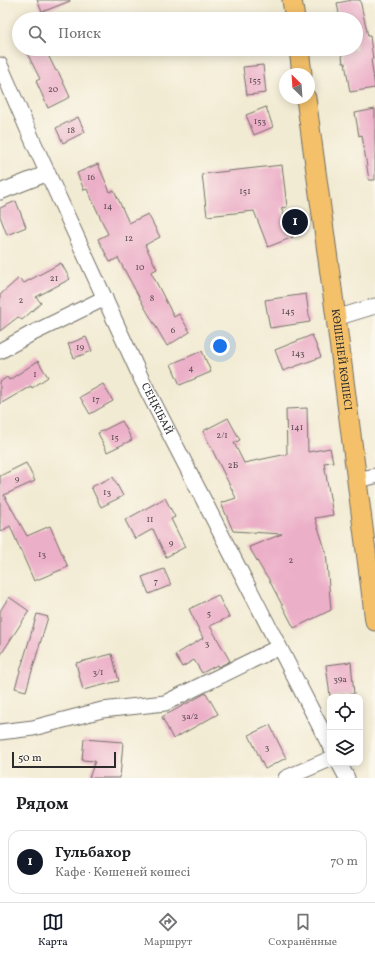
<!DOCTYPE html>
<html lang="ru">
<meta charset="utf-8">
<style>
:root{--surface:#fff;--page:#f2f2f2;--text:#202124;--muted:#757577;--line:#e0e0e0;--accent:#111827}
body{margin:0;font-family:Vollkorn,serif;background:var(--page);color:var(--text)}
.controls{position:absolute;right:12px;bottom:12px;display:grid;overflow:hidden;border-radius:8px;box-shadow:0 2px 10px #0003}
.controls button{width:36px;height:36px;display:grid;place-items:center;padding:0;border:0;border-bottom:1px solid var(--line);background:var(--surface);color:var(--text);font:20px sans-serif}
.compass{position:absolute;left:279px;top:68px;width:36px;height:36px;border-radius:50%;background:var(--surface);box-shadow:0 2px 10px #0003;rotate:335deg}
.scale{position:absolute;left:12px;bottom:10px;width:104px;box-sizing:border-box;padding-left:4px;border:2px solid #2b2b2b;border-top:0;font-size:11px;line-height:14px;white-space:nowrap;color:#2b2b2b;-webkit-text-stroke:3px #fbf7ec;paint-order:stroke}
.you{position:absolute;left:220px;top:346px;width:14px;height:14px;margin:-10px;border:3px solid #fff;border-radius:50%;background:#1a73e8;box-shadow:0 0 0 6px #1a73e833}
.badge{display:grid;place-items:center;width:26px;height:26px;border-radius:50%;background:var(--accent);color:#fff;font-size:13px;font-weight:700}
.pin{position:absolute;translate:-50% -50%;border:2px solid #fff;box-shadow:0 1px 4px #0006}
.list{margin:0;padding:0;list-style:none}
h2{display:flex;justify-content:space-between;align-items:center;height:52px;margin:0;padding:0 16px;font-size:17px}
h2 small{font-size:13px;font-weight:400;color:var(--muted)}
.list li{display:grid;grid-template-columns:26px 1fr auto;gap:12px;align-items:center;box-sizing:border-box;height:64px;margin:0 8px 8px;padding:0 8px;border:1px solid var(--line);border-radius:12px}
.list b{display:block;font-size:15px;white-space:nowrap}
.list p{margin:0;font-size:13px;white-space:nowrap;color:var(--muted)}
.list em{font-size:13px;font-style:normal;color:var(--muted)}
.icon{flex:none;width:22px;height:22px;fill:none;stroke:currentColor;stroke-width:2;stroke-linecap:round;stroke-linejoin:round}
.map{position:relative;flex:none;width:375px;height:778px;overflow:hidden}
.search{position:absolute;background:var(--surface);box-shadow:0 2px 10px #0003;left:12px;right:12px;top:12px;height:44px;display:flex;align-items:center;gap:10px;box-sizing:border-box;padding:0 14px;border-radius:22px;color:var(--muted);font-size:15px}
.sheet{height:124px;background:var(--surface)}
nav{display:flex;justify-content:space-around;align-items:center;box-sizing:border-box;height:56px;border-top:1px solid var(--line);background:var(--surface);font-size:11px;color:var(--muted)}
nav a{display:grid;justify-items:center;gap:2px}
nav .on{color:var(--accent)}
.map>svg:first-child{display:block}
</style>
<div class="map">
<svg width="375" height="778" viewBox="0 0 375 778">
<rect width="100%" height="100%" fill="#fbf7ec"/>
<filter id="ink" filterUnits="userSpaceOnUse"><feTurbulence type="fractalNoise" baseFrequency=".025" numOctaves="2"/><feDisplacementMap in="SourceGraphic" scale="8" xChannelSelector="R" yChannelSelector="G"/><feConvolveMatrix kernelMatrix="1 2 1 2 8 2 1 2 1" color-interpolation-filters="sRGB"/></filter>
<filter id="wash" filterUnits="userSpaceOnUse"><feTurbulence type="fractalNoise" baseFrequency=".012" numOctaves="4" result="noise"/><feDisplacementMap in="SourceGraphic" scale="16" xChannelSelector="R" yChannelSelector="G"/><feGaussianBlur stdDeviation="0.9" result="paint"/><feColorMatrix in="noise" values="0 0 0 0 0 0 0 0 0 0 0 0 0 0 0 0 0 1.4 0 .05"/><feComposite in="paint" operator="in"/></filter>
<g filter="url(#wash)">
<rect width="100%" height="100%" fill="#f2ebd3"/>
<g id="blocks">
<path fill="#ecafc8" d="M37,0H70V1L42,12Z
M352,0H360L368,36H370L373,59H371L375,88L350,92L345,63H343L341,49H356V19H340L337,3Z
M25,49H45L56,71H58L70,97L48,108L36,81L40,79Z
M263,65L266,93L247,95L243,67Z
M266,107L273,127L254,135L246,115Z
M375,109V180H369L362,135L359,136L355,113Z
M78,117L85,132L63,143L56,128Z
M98,164L110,192L114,190L129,223L148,214L160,237L145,245L157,269L151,272L174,317L179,314L190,332L167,346L145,308L118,258L110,262L98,239L108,234L87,189L84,190L77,173Z
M282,165L287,207L281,208L293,237L268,247L254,211L207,216L202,174Z
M16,201L26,227L7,235L0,216V208Z
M61,263L70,279L36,297L41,303L22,320L18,317L0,331V295L19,278L24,283Z
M306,294L310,322L270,328L265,300Z
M312,335L321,357L283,371L275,350Z
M86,337L92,351L74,358L68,344Z
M202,351L211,372L180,385L171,364Z
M38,361L48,377L32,388L31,386L0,404V382L7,377L9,380Z
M103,384L113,401L90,414L80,397Z
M307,408L308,452L330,448L333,462L324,463L333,515L315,518L326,552L331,610L294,628L267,576H266L249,547L282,534L233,531L221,503L236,498L203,431L228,418L240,440L234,443L244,463L287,454L286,409Z
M122,421L132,440L107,452L98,433Z
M26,463L35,481L4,495L27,536L50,526L68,567L34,581L10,526L0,532V476Z
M113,477L123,496L101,507L91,487Z
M165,498L175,517L171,519L185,547L166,557L153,529L135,539L125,520Z
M164,569L171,585L149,594L142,577Z
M218,595L229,617L210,626L230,661L218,667L217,665L202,673L194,660L182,667L175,655L203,638L189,609Z
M9,597L29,611L0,656V611Z
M37,614L48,617L26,691L15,688Z
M112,654L119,681L83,690L76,663Z
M351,662L354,694L330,696L326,665Z
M206,693L218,714L173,739L162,717Z
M270,725L286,758L265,769L249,735Z
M84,739L123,742L120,778H89L95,761L82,760Z"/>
</g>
</g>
<g filter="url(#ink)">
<use href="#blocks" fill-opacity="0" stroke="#716e66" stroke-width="1"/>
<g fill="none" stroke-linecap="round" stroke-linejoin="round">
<defs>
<g id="minor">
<path id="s1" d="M0,65L32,139L141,378L330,746"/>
<path d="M0,192L48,173"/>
<path d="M336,318L375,306"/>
<path d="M0,351L29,335L105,298"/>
<path d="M357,480L375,476"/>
<path d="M0,732L33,728L102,710L165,703L279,647"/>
<path d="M339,763L347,778"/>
<path d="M286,778L330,759"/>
</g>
<g id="major">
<path d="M292,0L295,19"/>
<path d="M299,49L302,74"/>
<path id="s2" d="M306,98L336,318L375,621"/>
</g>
</defs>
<use href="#minor" stroke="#716e66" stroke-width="17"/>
<use href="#major" stroke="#716e66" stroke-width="21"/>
<use href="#minor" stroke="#fff" stroke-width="15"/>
<use href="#major" stroke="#f4c16a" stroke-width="19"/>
</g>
</g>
<g text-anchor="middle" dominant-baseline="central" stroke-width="3" stroke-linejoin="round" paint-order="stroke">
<g font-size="9" fill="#5b4c52">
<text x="255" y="80">155</text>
<text x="53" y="89">20</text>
<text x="260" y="121">153</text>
<text x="71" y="130">18</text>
<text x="91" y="177">16</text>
<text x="245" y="191">151</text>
<text x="108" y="206">14</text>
<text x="129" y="238">12</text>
<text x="140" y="267">10</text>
<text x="54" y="278">21</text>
<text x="152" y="298">8</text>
<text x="21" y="300">2</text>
<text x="288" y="311">145</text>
<text x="173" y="330">6</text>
<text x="80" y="347">19</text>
<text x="298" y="353">143</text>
<text x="191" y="368">4</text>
<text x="35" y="374">1</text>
<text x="96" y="399">17</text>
<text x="297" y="427">141</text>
<text x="222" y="435">2/1</text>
<text x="115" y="437">15</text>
<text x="233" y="465">2Б</text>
<text x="17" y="479">9</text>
<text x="107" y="492">13</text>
<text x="150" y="519">11</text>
<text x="171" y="543">9</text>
<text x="42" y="554">13</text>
<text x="291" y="560">2</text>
<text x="156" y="581">7</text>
<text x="209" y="613">5</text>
<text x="207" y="643">3</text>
<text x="98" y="672">3/1</text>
<text x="340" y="679">39а</text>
<text x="190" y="716">3а/2</text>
<text x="267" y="747">3</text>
</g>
<g font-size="11" fill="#2b2b2b" stroke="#fbf7ec">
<text stroke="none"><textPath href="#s2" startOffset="264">КӨШЕНЕЙ КӨШЕСІ</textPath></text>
<text stroke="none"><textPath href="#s1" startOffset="378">СЕҢКІБАЙ</textPath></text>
</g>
</g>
</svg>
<div class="controls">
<button><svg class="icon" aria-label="locate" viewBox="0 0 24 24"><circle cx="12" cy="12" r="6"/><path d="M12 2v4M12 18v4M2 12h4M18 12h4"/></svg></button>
<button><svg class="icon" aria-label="layers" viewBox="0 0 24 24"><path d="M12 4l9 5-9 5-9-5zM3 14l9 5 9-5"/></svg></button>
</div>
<svg class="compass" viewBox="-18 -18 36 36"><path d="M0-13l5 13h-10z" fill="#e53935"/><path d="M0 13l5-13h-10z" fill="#757577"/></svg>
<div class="scale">50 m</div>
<div class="you"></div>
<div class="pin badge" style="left:295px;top:222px">1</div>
<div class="search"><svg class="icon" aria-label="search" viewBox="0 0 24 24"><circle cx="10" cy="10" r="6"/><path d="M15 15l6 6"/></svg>Поиск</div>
</div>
<section class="sheet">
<h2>Рядом<small></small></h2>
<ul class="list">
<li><span class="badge">1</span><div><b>Гульбахор</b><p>Кафе · Көшеней көшесі</p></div><em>70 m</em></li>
</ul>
</section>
<nav>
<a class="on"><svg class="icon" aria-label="map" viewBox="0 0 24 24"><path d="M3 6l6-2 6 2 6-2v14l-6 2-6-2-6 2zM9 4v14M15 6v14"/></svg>Карта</a>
<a><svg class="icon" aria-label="directions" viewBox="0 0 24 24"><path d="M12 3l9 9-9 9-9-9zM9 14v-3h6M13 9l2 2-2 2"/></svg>Маршрут</a>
<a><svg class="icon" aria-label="saved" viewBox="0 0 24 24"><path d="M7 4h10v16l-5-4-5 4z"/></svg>Сохранённые</a>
</nav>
